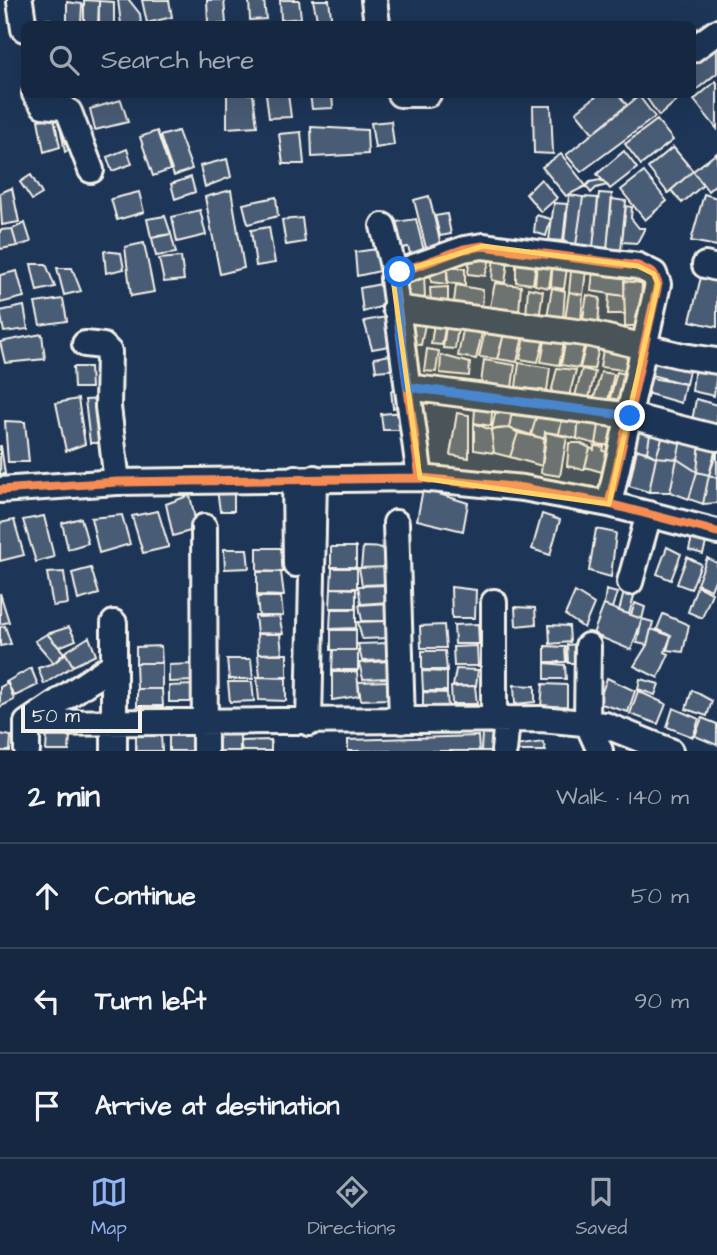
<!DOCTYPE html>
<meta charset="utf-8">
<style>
:root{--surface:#162841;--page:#23344c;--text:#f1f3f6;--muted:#9ea6b1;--line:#35445a;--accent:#95b2f1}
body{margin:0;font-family:"Architects Daughter",sans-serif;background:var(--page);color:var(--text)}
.scale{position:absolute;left:21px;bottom:18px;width:121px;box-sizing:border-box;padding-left:7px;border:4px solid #f4f1e8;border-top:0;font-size:19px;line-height:24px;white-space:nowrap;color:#f4f1e8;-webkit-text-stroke:5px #1d3557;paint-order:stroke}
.stop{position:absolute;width:21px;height:21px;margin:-16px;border:5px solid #1a73e8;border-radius:50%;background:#fff}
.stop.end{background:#1a73e8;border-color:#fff;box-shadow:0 2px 7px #0008}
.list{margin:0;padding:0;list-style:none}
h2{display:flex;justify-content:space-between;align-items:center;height:91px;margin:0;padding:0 28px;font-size:30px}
h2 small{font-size:23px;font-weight:400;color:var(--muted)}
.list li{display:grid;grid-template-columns:46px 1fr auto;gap:21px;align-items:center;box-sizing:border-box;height:105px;padding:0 28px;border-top:2px solid var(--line)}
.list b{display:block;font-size:26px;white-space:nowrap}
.list em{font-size:23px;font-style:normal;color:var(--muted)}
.icon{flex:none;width:38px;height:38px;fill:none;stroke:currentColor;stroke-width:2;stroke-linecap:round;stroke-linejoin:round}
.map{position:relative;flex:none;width:717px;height:751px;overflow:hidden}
.search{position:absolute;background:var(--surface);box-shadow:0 7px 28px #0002;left:21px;right:21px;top:21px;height:77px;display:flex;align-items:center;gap:18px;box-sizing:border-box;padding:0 24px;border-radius:10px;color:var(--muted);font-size:26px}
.sheet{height:406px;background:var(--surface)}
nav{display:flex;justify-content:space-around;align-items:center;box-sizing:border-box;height:98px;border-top:2px solid var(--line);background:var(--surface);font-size:19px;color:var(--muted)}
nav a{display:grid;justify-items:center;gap:4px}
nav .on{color:var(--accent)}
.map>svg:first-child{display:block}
</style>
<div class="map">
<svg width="717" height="751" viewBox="0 0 717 751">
<rect width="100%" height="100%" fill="#1d3557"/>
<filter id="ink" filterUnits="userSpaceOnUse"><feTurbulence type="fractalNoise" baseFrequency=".0143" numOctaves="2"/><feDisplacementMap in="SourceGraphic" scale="14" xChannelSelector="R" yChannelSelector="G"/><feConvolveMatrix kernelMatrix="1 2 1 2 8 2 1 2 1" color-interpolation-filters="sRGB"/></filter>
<g filter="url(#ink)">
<path fill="#485b74" stroke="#f4f1e8" stroke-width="2" d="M84,0L99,1L98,24H84Z
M118,0H129L140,14L141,24H121Z
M142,0H169L172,17L147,23Z
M207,0H224L226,24H208Z
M249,0H264L266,19L250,20Z
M280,0H299L301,18L281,20Z
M313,0H329L332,24H318Z
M99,1L114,2V24H99Z
M67,2L82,4L81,24H67Z
M50,19V24H29L28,21Z
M717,37V73L696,90L692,85V54Z
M716,81L717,83V129L694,100Z
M227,94H253L257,126L227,128Z
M266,94H288L291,117L269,118Z
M310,94H332L333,108L312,109Z
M599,94H618L627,105L593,133L576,112Z
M644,94H684L659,116Z
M639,96L655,117L581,172L566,155Z
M121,100L128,122L95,130L90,109Z
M533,106H551L553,154L534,153Z
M54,118L60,147L44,152L38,120Z
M59,120L81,147L65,152Z
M657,120L673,140L641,165L625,144Z
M391,121L394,145L375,148L371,123Z
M311,127L367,130L368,154L312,157Z
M157,131L170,170L153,176L140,137Z
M178,131L192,169L174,176L160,136Z
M301,132L304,164H283L279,134Z
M673,147L693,171L668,193L648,168Z
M127,149L132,164L112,171L107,157Z
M624,151L637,168L610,189L597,174Z
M717,153V183L708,191L693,171Z
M561,154L586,186L566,196L542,167Z
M227,159L231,177L205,187L200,166Z
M693,171L703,185L682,203L671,190Z
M644,172L667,201L645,220L621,190Z
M31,175L42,194L32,200L20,182Z
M191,177L195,192L175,199L171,184Z
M541,179L557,198L541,212L526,194Z
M600,180L607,185L596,188L591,193L586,186L590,182Z
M12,188L19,222L2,225L0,193Z
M231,190L244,268L220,274L205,197Z
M139,192L144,212L117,220L111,199Z
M599,193L612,194L607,249L593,247Z
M704,194L717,198V246L691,241Z
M569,195L583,197L576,245L564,242Z
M429,196L441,245L426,248L414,200Z
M276,197L278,216L248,224L243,204Z
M583,197L598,198L593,247L576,245Z
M612,199L626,201L621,250L607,249Z
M554,203L567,204L563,241L549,240Z
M626,206L632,207L631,218L639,228H645L637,243L622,242Z
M200,210L206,235L177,242L172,217Z
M447,214L451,234L440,236L435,216Z
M536,215L551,219L546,236L534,232Z
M165,216L171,234L151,237L147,219Z
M302,218L305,242L286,245L282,220Z
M416,219L424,251L411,256L408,247L402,248L396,222Z
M25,223L31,242L17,246L12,229Z
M269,227L275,263L256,266L251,230Z
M12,229L17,246L0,249V230Z
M171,234L176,253L156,256L152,238Z
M144,243L154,292L131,296L125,247Z
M377,249L380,271L357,276L355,252Z
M104,251L121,253L124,269L106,273Z
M494,252L509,255L505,283L492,280Z
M470,254L490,259L485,276L468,274Z
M516,255L537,256L533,284L516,282Z
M181,257L184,280L164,282L159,259Z
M538,257L553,259L549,288L535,285Z
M553,258L568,261L564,289L551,287Z
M447,260V284L431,282L430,267Z
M572,261L587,263L583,295L569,292Z
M31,264H46L55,287L37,291Z
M57,268H72L81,291L64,295Z
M447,268H465V285L448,283Z
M17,271L24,297L0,303V275Z
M593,271L625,275L624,296L591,291Z
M424,272L425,299L405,298L402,278Z
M702,273L717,277V327L690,321Z
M624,281L642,283L640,326H625Z
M495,283L521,286L519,312L489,311Z
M381,284L383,306L363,312L360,288Z
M456,285L483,290L482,308L454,302Z
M448,287V304L431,303L430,288Z
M528,288L543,291L539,319L526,316Z
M552,288L565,291L563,319L547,317Z
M569,292L583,295L581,323L565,320Z
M609,294L624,296L625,314H608Z
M587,295L600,298L598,326L582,324Z
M63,299L67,321L40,325L35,303Z
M24,306L28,329L4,332L0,311Z
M391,316L395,345L372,349L364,321Z
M413,322L425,324L421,345L410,344Z
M434,322L446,323L442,345L431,344Z
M446,326L458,328L455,349L443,348Z
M463,330L482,333L476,359L458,356Z
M485,331L504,334L497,359L479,357Z
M504,333L523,336L517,362L498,359Z
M526,333L545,336L538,362L520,359Z
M42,334L45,359L5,363L0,342Z
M546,336L565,338L559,365L541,362Z
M566,339L585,342L579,368L561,365Z
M587,341L600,344L594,369L580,368Z
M604,344L634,349L631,371L600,367Z
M427,349L439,351L436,372L424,371Z
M395,354L398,369L376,371L374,358Z
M441,355L470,363L469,376L440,373Z
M656,359L690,366L686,384L651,375Z
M484,360L515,365L512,388L481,383Z
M519,363L550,368L547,391L516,387Z
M695,365L717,371L714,396L692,391Z
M73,367H90L91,388H74Z
M557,368L576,370L569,396L551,393Z
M582,369L595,372L589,398L575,396Z
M601,372L614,374L608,400L594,398Z
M617,372L630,375L624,401L610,398Z
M651,378L685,384L681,403L646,393Z
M401,390L404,405L393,408L391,391Z
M476,396L493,398L491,426L474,423Z
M78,399L85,444L66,451L56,403Z
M105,399L106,443H90L85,400Z
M498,399L514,401L509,428L492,429Z
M696,399L717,405V427L692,421Z
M514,401L539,408L531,435L509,428Z
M539,408L564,409L559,434L545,432L546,439L531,435Z
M564,409L579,411L577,439L559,434Z
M404,412L406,430H383L381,414Z
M457,413L469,415V458L450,455Z
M579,415L600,419L596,444L577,439Z
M600,419L621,421L615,446L596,444Z
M5,421L25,422L29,462H8Z
M474,423L491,430L494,453L474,450Z
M652,423L647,452L628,448L636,425Z
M652,423L666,426L656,457L647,452Z
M509,428L518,433L510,457L494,453L491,430Z
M665,430L682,435L677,459L656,457Z
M545,432L567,437L560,476L541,473Z
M518,433L546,439L542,466L510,457Z
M682,435L700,441L697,472L677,459Z
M700,441L717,444L709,475L697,472Z
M569,443H580L590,448L584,470L567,466Z
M0,446H1L5,474H0Z
M594,446L604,447L603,451L608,452L605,473L585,467L590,448L594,450Z
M637,449L656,457L649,492L629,486Z
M717,452V478L709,475Z
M656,457L677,459L670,492H649Z
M677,459L697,472L689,499L670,492Z
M697,472L709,475L703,504L689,499Z
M709,475L717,478V503L703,504Z
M234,489V511H220L217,490Z
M423,489L468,503L463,531L417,520Z
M190,495L197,529L173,536L166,504Z
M158,511L169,547L143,553L132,516Z
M542,514L560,520L550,555L532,549Z
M122,515L130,544L99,553L91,518Z
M44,516L54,557L36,562L23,520Z
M81,518L88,543L68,549L62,523Z
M14,520L24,555L0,561V523Z
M596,529L616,533L611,577L589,571Z
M692,537L706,543L703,554L689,550Z
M331,547H356V567H331Z
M363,547L388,548V567L361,568Z
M667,547L681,554L671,580L657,574Z
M257,548H281L284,572L257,571Z
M224,549H247L249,568L225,569Z
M687,557L701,564L691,589L677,584Z
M707,558L717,563V575L711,590L697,584Z
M389,567L390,584L362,585L359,568Z
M91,568L99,594L78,600L72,573Z
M332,568H357V588H331Z
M64,572L68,604L53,606L47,573Z
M257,572H281L284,596L257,595Z
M389,585V602L361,604L358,586Z
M697,586L712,593L702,618L688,612Z
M451,587L476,590L475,618H452Z
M331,588L356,589V608H330Z
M606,590L617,593L612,608L604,605Z
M575,592L594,604L584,628L565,615Z
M624,592L634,596L629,614L619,611Z
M0,593L9,622L0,624Z
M257,597H281L283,616L259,617Z
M389,603L390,621H362L359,605Z
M635,603L645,607L642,619L631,615Z
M604,605L642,619L631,650L593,634Z
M515,607L535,608L536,624L516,626Z
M331,609H356V628L330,629Z
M663,614L689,625L683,652L667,650L671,636L657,629Z
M255,616H279L283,634L257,633Z
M642,619L653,622L647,645L637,643Z
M389,621V638L362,639L358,622Z
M478,624L479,644H455L454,625Z
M444,625L446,648H421L420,626Z
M549,625L569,626L570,642L550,644Z
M5,626L11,644L0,646V627Z
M69,627L76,640L59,647L47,634Z
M651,629L671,636L665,652L669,654L658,678L634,666L647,645Z
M331,630H356V650H331Z
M47,634L65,654L54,663L35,641Z
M257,634H280L282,653L258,654Z
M89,637L96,655L73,666L65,652Z
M389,643V660L362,661L358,644Z
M578,644L579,663H568L567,645Z
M161,646L162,663H136V647Z
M477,646L478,666H454L453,647Z
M545,646L565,647L566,662H545Z
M333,650H358V670H332Z
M422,651H445L447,670H422Z
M65,652L73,666L44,684L38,668L54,663Z
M258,654H287V677H260Z
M227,659H251L253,679H229Z
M390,661V678L363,679L359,663Z
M136,663H162V689H137Z
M545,663L565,665L566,679H545Z
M194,664L195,681L169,682V665Z
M31,668L38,685L15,696L6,682Z
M456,669L478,670L476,686H453Z
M422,671L447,672V691H423Z
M332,672H357L359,696L332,700Z
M257,677L286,678V701L259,700Z
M607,678L635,691L628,712L598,703Z
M640,679L659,684L655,695L638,689Z
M389,681V699L361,700L358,682Z
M228,682H252L254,701L230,702Z
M8,683L14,700L0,707V687Z
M543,684L567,685V706L541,707Z
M194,685L195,702H169V686Z
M514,685L535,686V702L515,704Z
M475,686L477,704H452L451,687Z
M137,689H162L163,706H137Z
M692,690L712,701L707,716L686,709Z
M638,691L666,704L658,724L630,714Z
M423,692L447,693L448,709L423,708Z
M673,708L699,719L693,737L667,727Z
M702,718L717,724V745L695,736Z
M169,729L193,733L191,751H169Z
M216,732L240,734V751H218Z
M482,733L500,735L499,751H481Z
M0,734L11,736L10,751H0Z
M47,734L70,737L69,751H46Z
M161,734L162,751H136V735Z
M478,736L479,751H348V740Z
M271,740V751H242L240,741Z
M543,742L546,751H516L514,746Z"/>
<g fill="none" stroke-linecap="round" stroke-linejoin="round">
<defs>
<path id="minor" d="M374,0L377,24
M20,1L24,29
M692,50L717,32
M35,94L43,105L63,107L69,112L91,170
M400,94H428
M383,226L395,275
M705,265L717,268
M395,308L591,334L683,356L717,361
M85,344L103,346L109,352L108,407L117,482
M408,387L630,416L717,438
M295,478L296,564
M420,478L393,279L400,272L464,249L483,246L638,266L654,274L658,284L609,504
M0,490L117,482L420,478L523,488L609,504L717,532
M396,523L402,721
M204,527L205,751
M630,582L649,514
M494,602V720
M588,646L587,722L600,751
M27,723L541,719L605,725L670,751
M27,723L113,665
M309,723L314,478
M27,751V723
M114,751V623
M504,751L507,719"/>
</defs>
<use href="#minor" stroke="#f4f1e8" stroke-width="30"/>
<use href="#minor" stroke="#1d3557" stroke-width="24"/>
<defs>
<path id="cycleway" d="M420,478L393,279L400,272L464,249L483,246L638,266L654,274L658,284L609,504
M0,490L117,482L420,478L523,488L609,504L717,532"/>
</defs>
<use href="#cycleway" stroke="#1d3557" stroke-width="13"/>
<use href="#cycleway" stroke="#f68b52" stroke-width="9"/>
</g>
</g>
<g fill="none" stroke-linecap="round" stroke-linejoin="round" filter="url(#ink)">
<path stroke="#1a73e8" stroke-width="9" d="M400,272L393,279L408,387L630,416"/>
</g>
<path fill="#ffd166" fill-opacity="0.2" stroke="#ffd166" stroke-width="5" stroke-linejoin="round" d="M483,246L638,266L654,274L658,284L609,504L420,478L393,279L400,272Z"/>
</svg>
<div class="scale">50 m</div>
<div class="stop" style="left:400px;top:272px"></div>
<div class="stop end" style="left:630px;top:416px"></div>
<div class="search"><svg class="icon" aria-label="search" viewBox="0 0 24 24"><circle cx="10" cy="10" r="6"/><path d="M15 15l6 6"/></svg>Search here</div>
</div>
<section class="sheet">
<h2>2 min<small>Walk · 140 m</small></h2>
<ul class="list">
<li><svg class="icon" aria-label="ahead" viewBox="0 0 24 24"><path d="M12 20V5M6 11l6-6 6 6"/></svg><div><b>Continue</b></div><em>50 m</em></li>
<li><svg class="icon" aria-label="left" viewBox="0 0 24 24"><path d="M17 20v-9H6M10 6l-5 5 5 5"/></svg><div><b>Turn left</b></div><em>90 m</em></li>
<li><svg class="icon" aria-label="arrive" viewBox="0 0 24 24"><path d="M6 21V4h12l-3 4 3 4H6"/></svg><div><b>Arrive at destination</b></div></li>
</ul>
</section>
<nav>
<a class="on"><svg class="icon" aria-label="map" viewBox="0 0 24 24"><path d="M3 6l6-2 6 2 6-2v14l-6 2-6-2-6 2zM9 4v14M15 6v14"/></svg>Map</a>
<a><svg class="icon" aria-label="directions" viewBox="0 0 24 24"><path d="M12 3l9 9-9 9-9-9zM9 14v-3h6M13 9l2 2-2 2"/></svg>Directions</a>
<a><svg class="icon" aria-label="saved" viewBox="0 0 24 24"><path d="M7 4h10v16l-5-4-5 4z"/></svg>Saved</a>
</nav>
